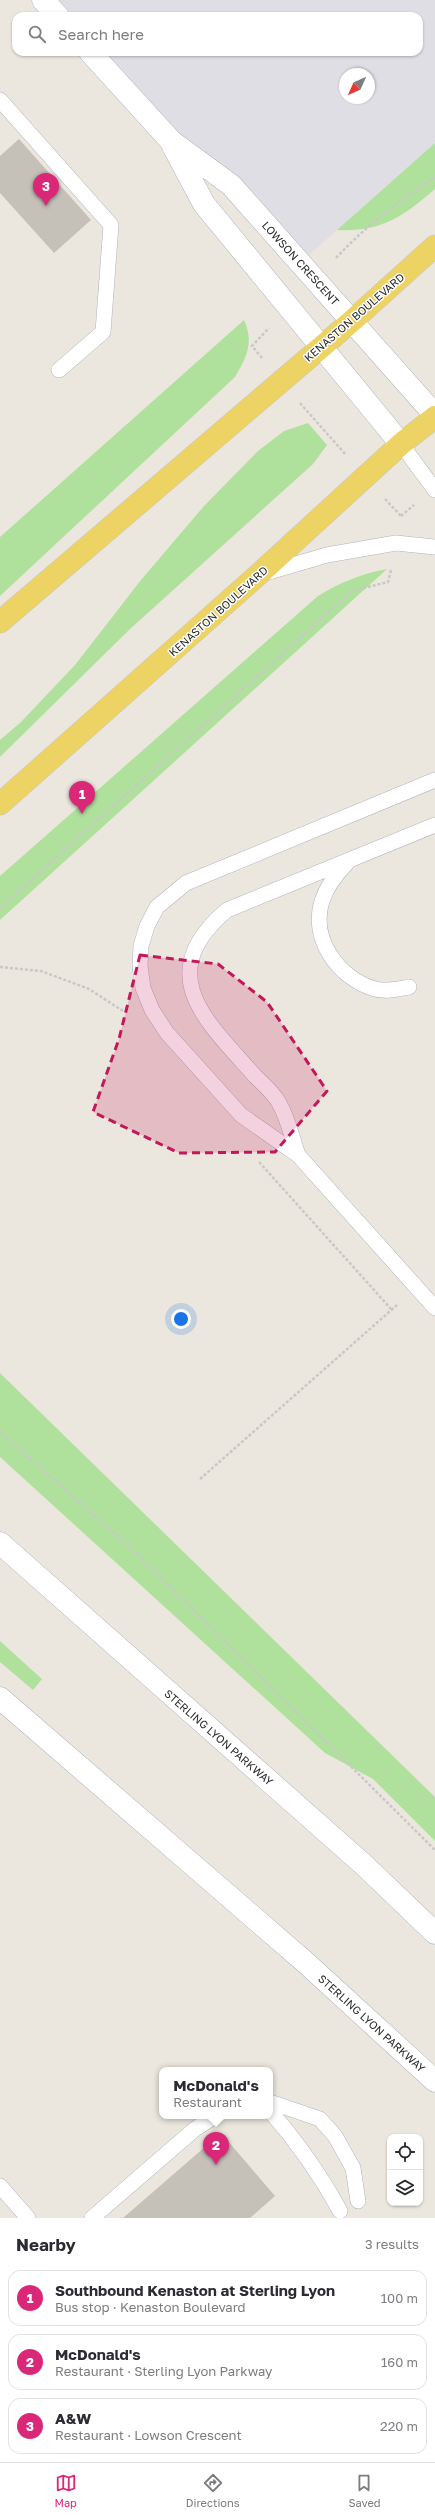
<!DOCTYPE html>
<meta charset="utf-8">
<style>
:root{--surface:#fff;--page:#f2f2f3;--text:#2b2b33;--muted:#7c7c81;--line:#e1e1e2;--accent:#db2777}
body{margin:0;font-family:"Golos Text",sans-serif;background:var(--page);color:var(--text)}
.controls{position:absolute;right:12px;bottom:12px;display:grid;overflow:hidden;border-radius:8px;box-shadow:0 1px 3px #0004}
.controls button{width:36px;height:36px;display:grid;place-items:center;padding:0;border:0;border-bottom:1px solid var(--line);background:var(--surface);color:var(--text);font:20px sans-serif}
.compass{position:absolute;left:339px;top:68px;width:36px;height:36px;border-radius:50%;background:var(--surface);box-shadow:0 1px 3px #0004;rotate:225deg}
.you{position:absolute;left:181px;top:1319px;width:14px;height:14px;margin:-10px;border:3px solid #fff;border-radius:50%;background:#1a73e8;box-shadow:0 0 0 6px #1a73e833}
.badge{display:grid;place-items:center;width:26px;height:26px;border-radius:50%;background:var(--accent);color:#fff;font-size:13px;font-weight:700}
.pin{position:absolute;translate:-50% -33px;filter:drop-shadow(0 1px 2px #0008)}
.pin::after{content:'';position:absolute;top:21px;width:14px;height:12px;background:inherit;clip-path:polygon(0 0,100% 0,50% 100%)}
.popup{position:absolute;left:159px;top:2067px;width:114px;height:52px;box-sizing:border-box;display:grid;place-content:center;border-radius:8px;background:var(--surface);filter:drop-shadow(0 1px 3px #0005);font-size:13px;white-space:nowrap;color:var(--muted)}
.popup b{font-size:15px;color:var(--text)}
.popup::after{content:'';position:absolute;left:50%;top:100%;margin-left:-8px;border:8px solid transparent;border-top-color:var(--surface)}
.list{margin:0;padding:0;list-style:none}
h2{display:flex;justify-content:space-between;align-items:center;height:52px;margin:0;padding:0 16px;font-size:17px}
h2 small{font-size:13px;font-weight:400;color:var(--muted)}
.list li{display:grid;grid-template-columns:26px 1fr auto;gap:12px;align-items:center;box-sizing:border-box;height:56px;margin:0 8px 8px;padding:0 8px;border:1px solid var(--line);border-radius:12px}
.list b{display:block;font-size:15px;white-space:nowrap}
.list p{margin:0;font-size:13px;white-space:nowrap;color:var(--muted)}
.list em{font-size:13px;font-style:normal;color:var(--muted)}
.icon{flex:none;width:22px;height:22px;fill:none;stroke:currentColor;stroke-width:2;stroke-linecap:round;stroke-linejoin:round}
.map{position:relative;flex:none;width:435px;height:2218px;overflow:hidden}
.search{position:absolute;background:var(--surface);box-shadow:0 1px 3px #0004;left:12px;right:12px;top:12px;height:44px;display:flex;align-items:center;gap:10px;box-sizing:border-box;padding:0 14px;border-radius:12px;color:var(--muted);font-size:15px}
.sheet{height:244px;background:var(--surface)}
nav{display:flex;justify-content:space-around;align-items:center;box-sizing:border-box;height:56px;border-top:1px solid var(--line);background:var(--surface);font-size:11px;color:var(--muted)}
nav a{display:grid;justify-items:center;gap:2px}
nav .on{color:var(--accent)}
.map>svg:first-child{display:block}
</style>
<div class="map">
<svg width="435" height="2218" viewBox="0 0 435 2218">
<rect width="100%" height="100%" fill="#ece7de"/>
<path fill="#e0dee5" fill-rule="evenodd" d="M43,0H435V143L300,263L90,52H419V16H58ZM345,74H369V98H345Z"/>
<path fill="#b0e19c" d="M435,143V189C403,217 381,232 337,230Z
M244,320C254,342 247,357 235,377L0,596V537Z
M308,423L327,445L313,464L130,629L0,757V740L21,722L75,665L141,580L204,506L258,451L284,431Z
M387,569L0,920V876L318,596C341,582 361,574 387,569Z
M0,1373L435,1797V1841L373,1779L325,1753L0,1457Z
M0,1641L42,1679L33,1690L0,1662Z"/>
<path fill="#c5c1b9" d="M19,139L91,220L54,253L0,193V156Z
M221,2133L275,2196L250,2218H123Z"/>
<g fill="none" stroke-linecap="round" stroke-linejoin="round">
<defs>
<path id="service" d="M0,100L111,225L103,332L59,370
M401,444L435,490
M262,574L327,555L396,543L435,547
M435,780L186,883L157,907L147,926L141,946L140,966L143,988L152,1010L167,1033L241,1115L298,1155L435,1308
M347,863C336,874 327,886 322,901C310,939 339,979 375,989C387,992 398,989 409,987
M298,1155C292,1138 288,1118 279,1103C274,1093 263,1084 255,1076C207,1022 151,974 227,910L435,825
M270,2102L320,2119L335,2136L353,2168L358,2201
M270,2111C298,2143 320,2174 340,2211
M0,2186L28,2218
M92,2218L195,2129L215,2116"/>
<path id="minor" d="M43,0L58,16
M90,52L171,141L231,185L435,415
M173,146L204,204L401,444"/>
<path id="secondary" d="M0,1543L364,1865L435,1933
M0,1698L305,1962L435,2081"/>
<path id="primary" d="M0,622L353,320L435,246
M0,804L259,574L401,444L435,417"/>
</defs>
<use href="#service" stroke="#b1b3be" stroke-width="16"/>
<use href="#minor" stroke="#b1b3be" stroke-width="23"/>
<use href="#secondary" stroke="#b1b3be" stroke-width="23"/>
<use href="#primary" stroke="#c8c8c8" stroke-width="23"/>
<path stroke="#c8c8c8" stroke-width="2.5" stroke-dasharray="3 2" stroke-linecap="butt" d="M336,258C367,225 397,202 435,177
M262,358L252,346L269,328
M300,403L346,455
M385,499L401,516
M401,516L414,505
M0,908L352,591L388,582L391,570
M0,967L41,971L89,989L123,1011
M259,1162L392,1310
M0,1432L130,1547L435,1850
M200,1479L397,1305"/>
<use href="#service" stroke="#fff" stroke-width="15"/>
<use href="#minor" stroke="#fff" stroke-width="22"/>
<use href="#secondary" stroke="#fff" stroke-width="22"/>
<use href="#primary" stroke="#ecd363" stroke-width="22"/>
</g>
<path fill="#c2185b" fill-opacity="0.2" stroke="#c2185b" stroke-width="3" stroke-dasharray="8 5" stroke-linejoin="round" d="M140,955L218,964L267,1002L327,1091L275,1152L179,1153L93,1112L119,1039Z"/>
<g text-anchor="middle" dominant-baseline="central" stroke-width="3" stroke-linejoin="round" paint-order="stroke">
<g font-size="11" fill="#2b2b2b" stroke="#fff">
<text transform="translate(301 263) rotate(48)">LOWSON CRESCENT</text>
<text transform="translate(354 317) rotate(-41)">KENASTON BOULEVARD</text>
<text transform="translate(218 611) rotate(-42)">KENASTON BOULEVARD</text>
<text transform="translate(219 1737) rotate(41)">STERLING LYON PARKWAY</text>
<text transform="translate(372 2023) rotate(42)">STERLING LYON PARKWAY</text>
</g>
</g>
</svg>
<div class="controls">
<button><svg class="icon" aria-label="locate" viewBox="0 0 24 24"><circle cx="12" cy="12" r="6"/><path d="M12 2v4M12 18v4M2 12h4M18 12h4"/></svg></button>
<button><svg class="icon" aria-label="layers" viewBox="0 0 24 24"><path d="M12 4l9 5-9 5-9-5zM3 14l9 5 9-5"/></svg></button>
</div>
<svg class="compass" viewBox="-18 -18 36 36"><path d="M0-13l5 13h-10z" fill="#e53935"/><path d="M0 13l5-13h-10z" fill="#7c7c81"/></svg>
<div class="you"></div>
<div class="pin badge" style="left:82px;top:814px">1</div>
<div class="pin badge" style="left:216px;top:2165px">2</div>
<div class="popup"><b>McDonald's</b>Restaurant</div>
<div class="pin badge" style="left:46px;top:206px">3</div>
<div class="search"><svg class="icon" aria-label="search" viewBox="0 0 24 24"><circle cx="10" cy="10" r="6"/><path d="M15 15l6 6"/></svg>Search here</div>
</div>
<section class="sheet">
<h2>Nearby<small>3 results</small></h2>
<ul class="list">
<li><span class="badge">1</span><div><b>Southbound Kenaston at Sterling Lyon</b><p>Bus stop · Kenaston Boulevard</p></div><em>100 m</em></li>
<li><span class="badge">2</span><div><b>McDonald's</b><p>Restaurant · Sterling Lyon Parkway</p></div><em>160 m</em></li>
<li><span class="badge">3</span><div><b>A&amp;W</b><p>Restaurant · Lowson Crescent</p></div><em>220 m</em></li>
</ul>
</section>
<nav>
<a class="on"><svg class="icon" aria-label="map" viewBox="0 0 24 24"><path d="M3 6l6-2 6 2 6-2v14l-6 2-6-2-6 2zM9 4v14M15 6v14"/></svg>Map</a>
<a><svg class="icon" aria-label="directions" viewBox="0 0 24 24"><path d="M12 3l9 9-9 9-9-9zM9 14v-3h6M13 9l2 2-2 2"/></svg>Directions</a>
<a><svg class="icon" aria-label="saved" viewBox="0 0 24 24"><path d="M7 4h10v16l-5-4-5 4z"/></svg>Saved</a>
</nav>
